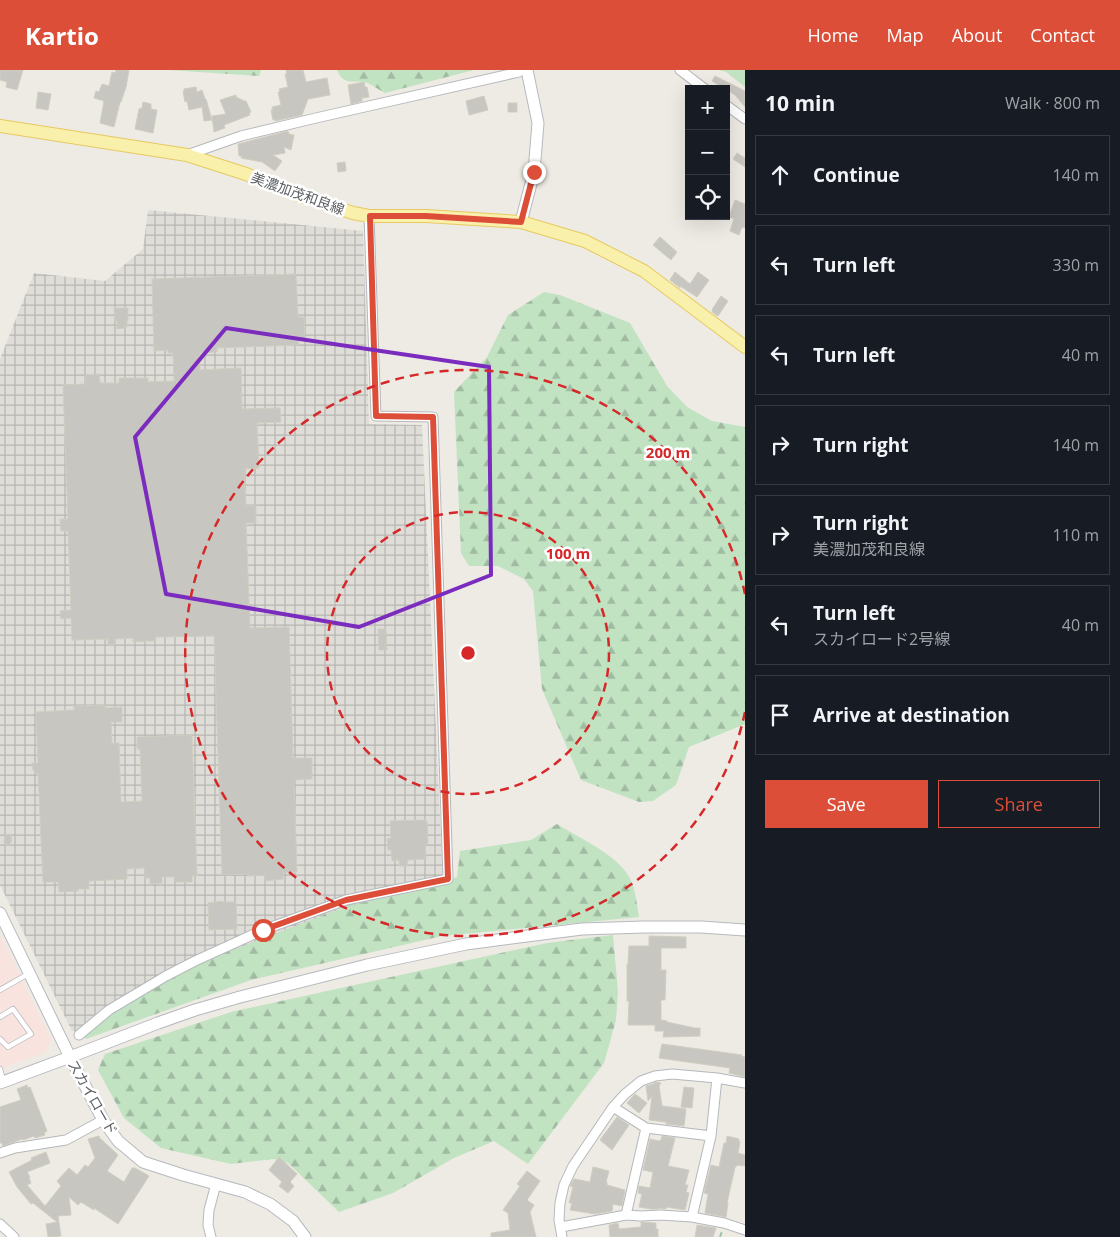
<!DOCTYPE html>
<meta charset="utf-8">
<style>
:root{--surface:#171b24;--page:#242831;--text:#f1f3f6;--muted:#9ea1a6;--line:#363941;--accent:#dd4e38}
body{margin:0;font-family:"Open Sans","Noto Sans JP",sans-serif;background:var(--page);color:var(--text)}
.controls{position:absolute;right:15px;top:15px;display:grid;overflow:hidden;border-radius:0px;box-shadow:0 5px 20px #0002}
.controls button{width:45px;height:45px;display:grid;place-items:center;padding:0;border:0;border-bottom:1px solid var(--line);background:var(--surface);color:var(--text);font:25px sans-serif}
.stop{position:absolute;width:15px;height:15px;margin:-11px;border:4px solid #dd4e38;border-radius:50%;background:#fff}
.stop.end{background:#dd4e38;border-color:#fff;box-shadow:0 1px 5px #0008}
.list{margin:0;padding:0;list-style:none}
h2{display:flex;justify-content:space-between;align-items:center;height:65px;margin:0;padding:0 20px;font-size:21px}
h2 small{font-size:16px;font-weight:400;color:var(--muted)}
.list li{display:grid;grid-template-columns:32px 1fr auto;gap:15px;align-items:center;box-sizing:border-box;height:80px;margin:0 10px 10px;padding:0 10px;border:1px solid var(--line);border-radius:0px}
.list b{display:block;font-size:19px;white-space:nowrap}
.list p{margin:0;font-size:16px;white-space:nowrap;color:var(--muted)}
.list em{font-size:16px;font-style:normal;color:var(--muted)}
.actions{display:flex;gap:10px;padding:15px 20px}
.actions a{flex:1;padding:11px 0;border:1px solid var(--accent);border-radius:0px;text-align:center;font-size:18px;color:var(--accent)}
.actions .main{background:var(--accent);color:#fff}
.icon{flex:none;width:28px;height:28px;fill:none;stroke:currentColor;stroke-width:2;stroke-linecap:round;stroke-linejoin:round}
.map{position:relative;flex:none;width:745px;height:1167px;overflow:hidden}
header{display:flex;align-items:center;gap:30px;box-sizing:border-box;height:70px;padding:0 25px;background:var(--accent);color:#fff}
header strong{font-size:24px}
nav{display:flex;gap:28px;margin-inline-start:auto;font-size:18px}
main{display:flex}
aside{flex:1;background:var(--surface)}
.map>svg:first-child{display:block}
</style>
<header>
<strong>Kartio</strong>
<nav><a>Home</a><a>Map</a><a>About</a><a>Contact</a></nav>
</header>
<main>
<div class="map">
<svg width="745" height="1167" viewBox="0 0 745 1167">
<defs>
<pattern id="industrial-grid" width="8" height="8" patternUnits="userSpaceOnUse" patternTransform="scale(1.25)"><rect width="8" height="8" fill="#deddd7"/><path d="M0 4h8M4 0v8" fill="none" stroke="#b7b6b2"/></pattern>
<pattern id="forest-firs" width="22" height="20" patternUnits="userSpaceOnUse" patternTransform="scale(1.25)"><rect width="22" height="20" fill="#c1e3c2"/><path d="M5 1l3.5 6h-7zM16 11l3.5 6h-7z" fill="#a0bba1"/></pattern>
</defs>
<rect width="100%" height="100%" fill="#edebe3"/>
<path fill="url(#industrial-grid)" d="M148,140L363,161L369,354L422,355L443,813L77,962L72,961L0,815V289L34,203L105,211L143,179Z"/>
<path fill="#f9e3df" d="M0,864L51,969L46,982L0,999Z"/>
<path fill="url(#forest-firs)" d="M168,0H261L259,6Z
M337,0H474L385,23C379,20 373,15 367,13C353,8 345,18 337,0Z
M719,0H745V17L726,2Z
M544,222L560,225L630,253L667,316L687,337L712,351L745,357V654L689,677L676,715L653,731L639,732L581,710L542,619L533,521L524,509L498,496H469L461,483L454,322L487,287L508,245Z
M557,754C579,768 623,787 632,813C636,823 637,836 639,847L442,866L251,910L86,969L77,962L135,926L206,890L348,836L443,813L457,807L460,781L531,770Z
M613,865L618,922L616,950L604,993L528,1094L494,1071L454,1088L393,1123L339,1142L288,1093L274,1089L231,1094L161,1078L124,1048L98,1000L105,984L231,942L547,873Z"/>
<path fill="#c8c6c0" stroke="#d1cdc1" d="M0,0H23L17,20L6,17L7,12L0,10Z
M116,0H129L126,17L121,32H120L114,57L100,53L104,31L94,28L96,21L99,22L102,14L109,16L112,2L115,3Z
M286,0H303L306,12L327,8L330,25L308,29L302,45L275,51V49L273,50L271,40H273L272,37L281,35L278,22H280L279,19L288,17L285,4H287Z
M715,6L745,21V37L735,25L712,11Z
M364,12L365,17H367L369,27L362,28V31L351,34L348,15Z
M196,17L197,22L202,20L205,29H206L212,50L204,51L202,37L189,40L187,31L185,32L183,21H184V19Z
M38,22L51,24L48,40L36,38Z
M236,25V27L244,31H246L251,42L249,43L250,45L224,55L225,58L214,62L212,46L226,44L220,30Z
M484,26L488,40L469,45L466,31Z
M143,32L151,34V39L157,40L153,63L135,59L139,39L142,38Z
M508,33H517V42H508Z
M288,61L289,64L294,65L291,80L284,77L285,83L273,85L282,91L275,101L262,92L241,88L242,86H239L238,74Z
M737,83L745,88V97L733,89Z
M345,92L346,101L338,102L337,93Z
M735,130L745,134V158L742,157L739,165L730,161L734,149L729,147Z
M660,167L677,182L671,190L653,175Z
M675,202L690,214L698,202L709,210L697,227L680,216V218L670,210Z
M296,204L298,247H304L305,270H298L299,275L217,278V282L200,283V300L241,298L242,339L280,338L281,352L257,353L259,398L244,399L246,436L256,435V453H246L250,558L289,557L293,688H312V709L294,710L297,802L283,803V809L265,811V805L248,806L249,804L222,805L214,566L155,567L156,571H148L133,572V568L115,569V575H108V569L72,570L71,548L61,549L60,541L71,540L68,461H61L60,449H68L63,315L85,314V305L99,304L100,313H119V308H148V312L174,311L173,283H168V280L154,281L152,209Z
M721,226L728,231L718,246L712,242L713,238Z
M114,238H128V250H127V257H124V258L117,259V251H115Z
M378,559H386L387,580H379Z
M105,635V638L122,637V652H111L112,673H119L121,732L142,731L140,679H137V667L192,665L197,806H192V812H176V807H162V813L150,814V808H145V798L127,799V809L89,811V819H78V821L59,822L58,812H43L38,704L33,700L32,693H38L36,642L74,640V636Z
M424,750V751H427L428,773L425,774L426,789L407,790L408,796H399V790L392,791L391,780H388L387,769L391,768L390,751Z
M10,764L12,769L10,775H5L4,771L5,765Z
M222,831V832H236L237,859L209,860L208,833Z
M649,866L686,867V878H661V900H666L665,930H661V950L667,951V952L695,958H700V966L663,967L664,961H655V955H628L629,931H627V894H628L629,876H649Z
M662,974L742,985L741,986L745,987V1007L729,1003L730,998L659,988Z
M656,1012L661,1013L659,1016L662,1036L686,1039L684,1056L666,1054V1052L649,1050L652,1026L648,1031L646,1016L653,1014L654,1013Z
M27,1015L28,1018L30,1017L47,1061L44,1063L45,1065L35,1068L34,1066L23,1070L22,1069L3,1076L2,1073H0V1037L21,1030L17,1019Z
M684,1017L694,1018L692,1038L681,1037Z
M635,1024L647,1033L639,1043L627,1033Z
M617,1047L629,1055L612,1080L600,1070Z
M99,1066L100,1069H101L118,1085L107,1101L124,1112L132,1098H135L149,1106L118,1154L94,1138V1140L81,1132L78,1135L69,1127L71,1145L58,1146L61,1166L48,1167L46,1154L57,1152L33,1133L31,1134L17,1117L9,1102L32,1090L31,1088L46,1082L50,1093L27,1102L30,1107L29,1108L31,1113L27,1115L45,1136L61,1116L57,1111L69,1098L77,1105L85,1095L88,1097L95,1088L88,1069Z
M662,1066L675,1068L668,1096L689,1100L685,1115H688L686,1122L689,1123L685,1140L667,1137L666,1139L658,1138V1139H651L639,1137L642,1124L638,1123L639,1116L650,1118L653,1102L643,1100L650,1069L659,1071L660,1070H661Z
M727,1066L739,1069V1071L740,1072L738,1083L745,1085V1096L737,1095L736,1097H735L727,1133H728L726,1147L705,1143L708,1124L704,1123L711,1095L719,1097L724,1073H726Z
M279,1087L297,1104L290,1112L294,1116L288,1123L279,1116L282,1112L269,1100Z
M593,1097L609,1101L606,1112H607V1115L625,1120L622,1136L613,1134L612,1141L595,1144L570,1140L572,1133H569L573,1117L570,1116L574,1109L590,1112Z
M527,1101L540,1111L527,1130L534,1135L530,1142L536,1167H491V1163L510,1160L508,1143L503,1140L520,1116L517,1114Z
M641,1152L656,1153V1159H658V1167H610L609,1155L618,1153L619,1159L641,1157Z
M697,1155L716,1158L713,1167H695Z"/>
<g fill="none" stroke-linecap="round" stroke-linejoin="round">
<defs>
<path id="lane" d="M0,920L28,904
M0,947L13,939L31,964L8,977L0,969
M0,999L3,1010"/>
<path id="street" d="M680,0L705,19
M726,35L745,49
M187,85L241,66L316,48L519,2
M79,965L109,940L166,906L195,891L263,860L346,830L448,809L433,347L376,346L369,146
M613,1037L646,1058L711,1066
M0,1083L15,1078L66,1070L103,1050
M626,1145L646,1058
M692,1147L711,1066L717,1008
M0,1154L14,1167
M561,1157L626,1145L641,1146L660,1145L692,1147L724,1153L745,1160
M211,1167L208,1155L209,1140L216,1114
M562,1167L559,1150L560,1133L564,1115L573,1096L613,1037L625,1024L641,1011L655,1006L672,1004L717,1008L745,1013"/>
<path id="secondary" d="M521,152L534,102L538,53L527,0
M0,843L70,987L103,1050L118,1071L143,1092L183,1105L245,1122L270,1134L293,1151L305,1167
M0,1013L70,987L158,953L195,940L240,927L367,895L466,874L550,863L582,859L644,857H701L745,860"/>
<path id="primary" d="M0,56L187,85L246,104L290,122L353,143L369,146H426L521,152L585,171L644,201L745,277"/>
</defs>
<use href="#lane" stroke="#b5b8bc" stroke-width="6"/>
<use href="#street" stroke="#b5b8bc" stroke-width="11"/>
<use href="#secondary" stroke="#b6b9be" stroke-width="13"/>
<use href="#primary" stroke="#e7c961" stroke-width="14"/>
<path stroke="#9bc3a8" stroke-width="2" stroke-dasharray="5 2.5" stroke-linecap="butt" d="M720,1167L722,1161"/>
<use href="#lane" stroke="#fff" stroke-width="4.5"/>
<use href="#street" stroke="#fff" stroke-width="9"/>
<use href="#secondary" stroke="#fff" stroke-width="11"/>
<use href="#primary" stroke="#f9f1ab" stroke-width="12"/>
</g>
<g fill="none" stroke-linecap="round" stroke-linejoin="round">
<path stroke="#dd4e38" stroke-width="6" d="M263,860L346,830L448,809L433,347L376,346L370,146H426L521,152L534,102"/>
</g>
<path fill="none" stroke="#7b2cbf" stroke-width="4" stroke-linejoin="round" d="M226,258L489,297L491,505L359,557L166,524L135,367Z"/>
<g fill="none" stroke="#d62828" stroke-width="2.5" stroke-dasharray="9 6">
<circle cx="468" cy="583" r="141"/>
<path d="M745 642A283 283 0 1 1 745 524"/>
</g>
<g text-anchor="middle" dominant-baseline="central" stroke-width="5" stroke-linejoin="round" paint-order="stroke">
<g font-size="14" fill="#5b5e62" stroke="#fff">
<text transform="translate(298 123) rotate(20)">美濃加茂和良線</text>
<text transform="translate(93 1027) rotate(60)">スカイロード</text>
</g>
</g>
<circle cx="468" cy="583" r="8" fill="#d62828" stroke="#fff" stroke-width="2.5"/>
<g font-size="15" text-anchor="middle" font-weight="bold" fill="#d62828" stroke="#fff" stroke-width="5" stroke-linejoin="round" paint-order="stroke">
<text x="668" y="388">200 m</text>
<text x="568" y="489">100 m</text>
</g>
</svg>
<div class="controls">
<button>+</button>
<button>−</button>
<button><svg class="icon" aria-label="locate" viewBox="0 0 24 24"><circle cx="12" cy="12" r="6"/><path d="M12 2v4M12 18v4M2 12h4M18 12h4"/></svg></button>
</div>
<div class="stop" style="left:263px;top:860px"></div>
<div class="stop end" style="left:534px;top:102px"></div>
</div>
<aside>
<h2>10 min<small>Walk · 800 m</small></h2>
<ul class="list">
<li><svg class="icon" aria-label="ahead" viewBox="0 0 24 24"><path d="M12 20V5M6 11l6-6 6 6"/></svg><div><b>Continue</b></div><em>140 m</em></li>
<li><svg class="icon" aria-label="left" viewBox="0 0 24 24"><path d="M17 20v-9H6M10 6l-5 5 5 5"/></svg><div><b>Turn left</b></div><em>330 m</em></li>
<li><svg class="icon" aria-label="left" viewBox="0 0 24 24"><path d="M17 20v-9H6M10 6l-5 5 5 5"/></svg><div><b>Turn left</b></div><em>40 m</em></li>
<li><svg class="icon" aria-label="right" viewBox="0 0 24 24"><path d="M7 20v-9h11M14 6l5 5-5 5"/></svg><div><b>Turn right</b></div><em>140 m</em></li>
<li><svg class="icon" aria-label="right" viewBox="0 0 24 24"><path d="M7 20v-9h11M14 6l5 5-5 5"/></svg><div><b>Turn right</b><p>美濃加茂和良線</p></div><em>110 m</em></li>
<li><svg class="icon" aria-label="left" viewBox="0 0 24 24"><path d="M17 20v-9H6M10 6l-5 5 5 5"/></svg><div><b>Turn left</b><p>スカイロード2号線</p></div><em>40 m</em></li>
<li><svg class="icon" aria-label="arrive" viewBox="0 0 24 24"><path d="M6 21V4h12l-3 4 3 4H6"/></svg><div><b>Arrive at destination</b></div></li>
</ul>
<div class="actions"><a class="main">Save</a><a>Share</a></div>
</aside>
</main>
